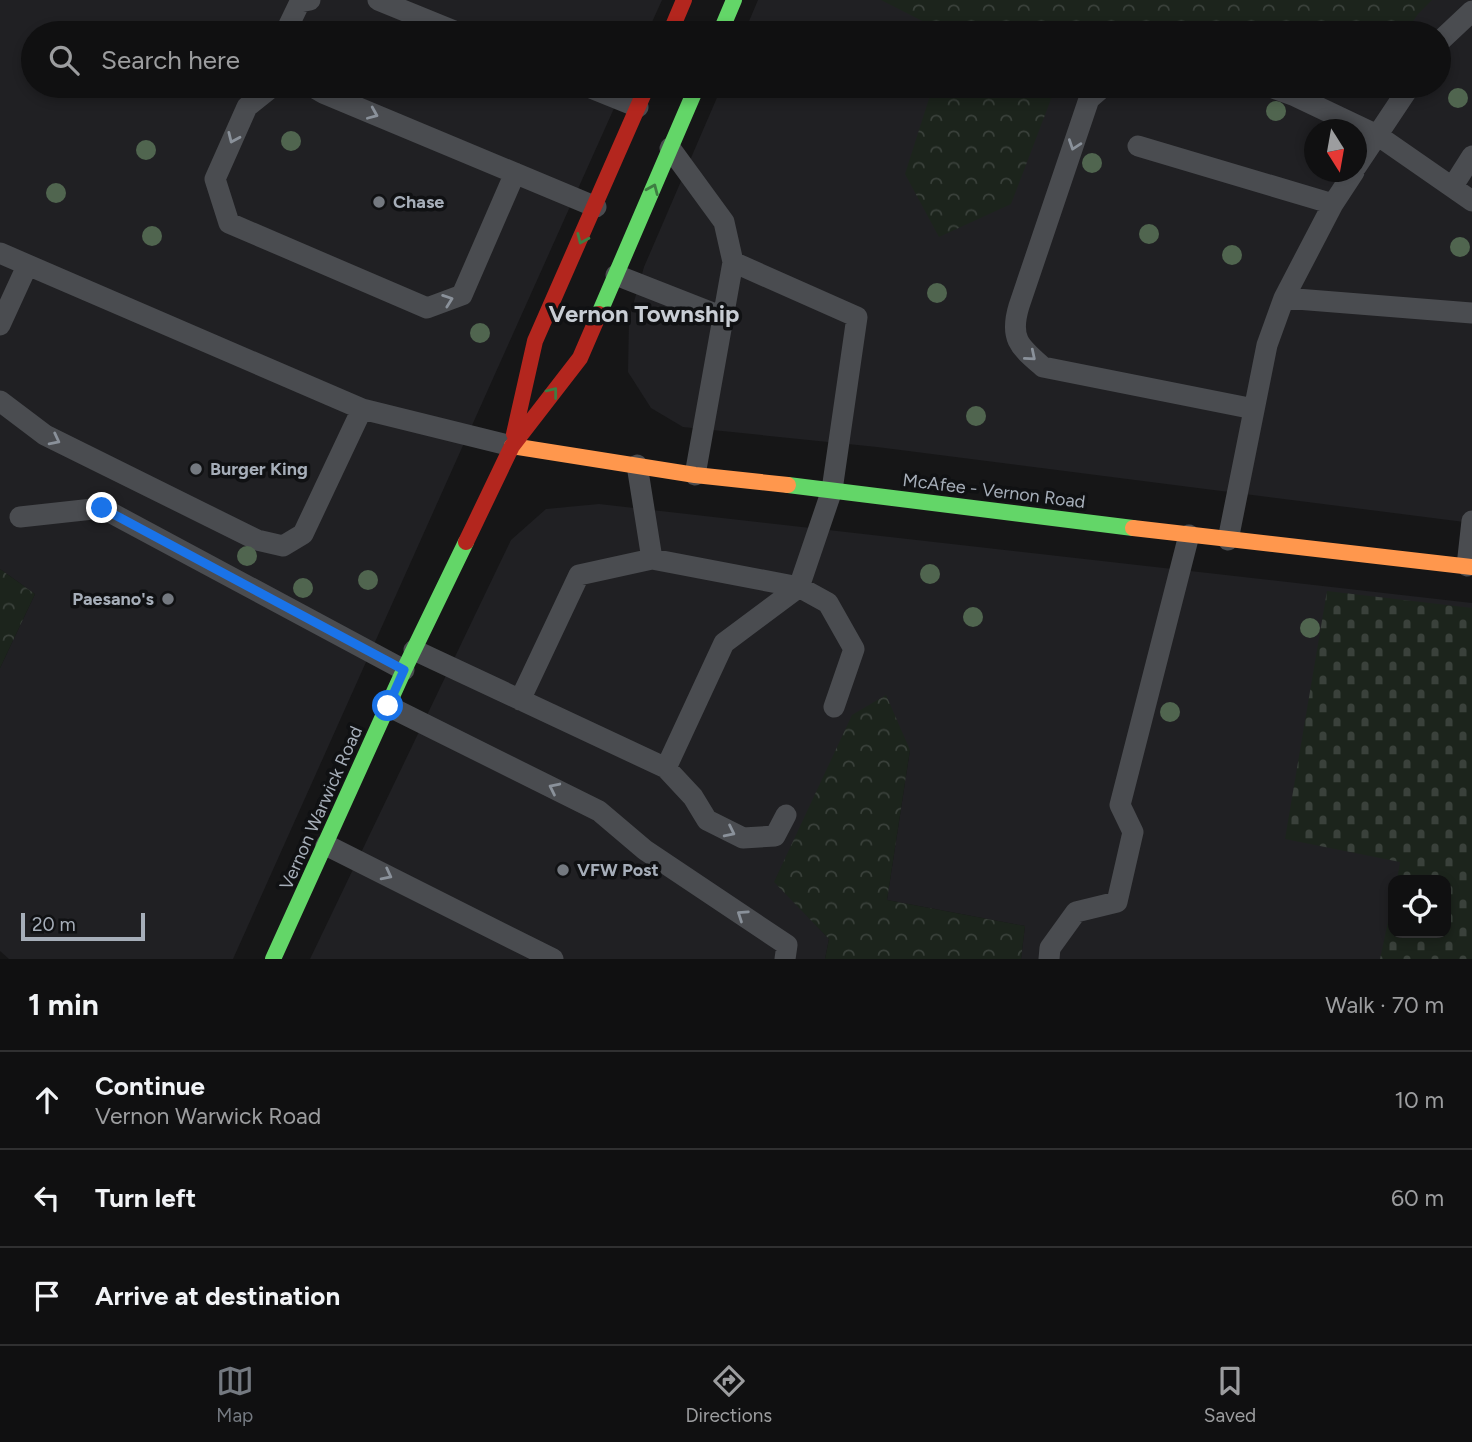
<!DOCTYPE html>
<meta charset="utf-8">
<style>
:root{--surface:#101011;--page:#1e1e1f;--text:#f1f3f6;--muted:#9c9d9f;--line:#303031;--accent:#747980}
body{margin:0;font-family:Figtree,sans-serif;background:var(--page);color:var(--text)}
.controls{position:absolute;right:21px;bottom:21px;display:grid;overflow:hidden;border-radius:14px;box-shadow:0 4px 10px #0003}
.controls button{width:63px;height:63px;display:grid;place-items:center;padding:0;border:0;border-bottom:2px solid var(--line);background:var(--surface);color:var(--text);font:35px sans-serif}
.compass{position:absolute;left:1304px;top:119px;width:63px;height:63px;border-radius:50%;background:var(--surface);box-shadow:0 4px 10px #0003;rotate:169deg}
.scale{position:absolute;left:21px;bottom:18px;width:124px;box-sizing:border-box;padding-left:7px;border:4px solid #a6aeb9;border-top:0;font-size:19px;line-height:24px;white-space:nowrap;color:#a6aeb9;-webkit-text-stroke:5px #101113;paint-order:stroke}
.stop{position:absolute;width:21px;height:21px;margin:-16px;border:5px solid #1a73e8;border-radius:50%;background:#fff}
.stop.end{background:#1a73e8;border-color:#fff;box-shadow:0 2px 7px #0008}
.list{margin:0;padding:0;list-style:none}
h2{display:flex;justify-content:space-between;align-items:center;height:91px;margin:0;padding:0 28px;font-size:30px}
h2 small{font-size:23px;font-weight:400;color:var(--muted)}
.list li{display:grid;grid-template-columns:46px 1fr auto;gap:21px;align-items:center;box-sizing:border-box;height:98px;padding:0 28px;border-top:2px solid var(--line)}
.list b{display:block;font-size:26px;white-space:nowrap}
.list p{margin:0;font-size:23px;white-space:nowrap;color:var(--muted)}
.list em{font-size:23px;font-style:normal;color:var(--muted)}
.icon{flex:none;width:38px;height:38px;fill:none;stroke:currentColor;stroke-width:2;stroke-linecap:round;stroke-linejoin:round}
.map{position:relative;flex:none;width:1472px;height:959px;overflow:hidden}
.search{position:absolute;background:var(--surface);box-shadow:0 4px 10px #0003;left:21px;right:21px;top:21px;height:77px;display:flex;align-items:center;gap:18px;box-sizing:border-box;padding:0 24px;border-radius:38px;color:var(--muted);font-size:26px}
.sheet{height:385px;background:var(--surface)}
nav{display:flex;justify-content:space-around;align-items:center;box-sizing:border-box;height:98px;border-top:2px solid var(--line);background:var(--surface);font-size:19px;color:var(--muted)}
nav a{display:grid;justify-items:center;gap:4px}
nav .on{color:var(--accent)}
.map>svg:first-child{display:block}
</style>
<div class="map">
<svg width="1472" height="959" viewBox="0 0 1472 959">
<defs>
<pattern id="forest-crowns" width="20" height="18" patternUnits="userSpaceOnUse" patternTransform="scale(1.75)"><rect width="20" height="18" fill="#1c241c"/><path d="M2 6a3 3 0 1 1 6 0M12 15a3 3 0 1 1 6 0" fill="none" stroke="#3a413b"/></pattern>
<pattern id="cemetery-stones" width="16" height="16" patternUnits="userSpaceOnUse" patternTransform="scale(1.75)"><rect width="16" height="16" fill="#1c241c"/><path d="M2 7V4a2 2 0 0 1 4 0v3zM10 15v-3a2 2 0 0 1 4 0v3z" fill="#3a413b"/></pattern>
</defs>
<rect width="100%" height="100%" fill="#161617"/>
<path fill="#202023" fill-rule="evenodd" d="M0,0H662L647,33H33V86H624L233,959H9L0,951V668L35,594L0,569Z
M758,0H1472V523L877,447L683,427L651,408L628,372L629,319L644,267L722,86H1439V33H744ZM1314,130H1356V172H1314Z
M599,504L1472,603V959H1021L1025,926L887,900L910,750L803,822L775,881L829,939L825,959H310L511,540L546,509ZM1393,880H1446V933H1393Z"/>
<path fill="url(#forest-crowns)" d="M881,0H1432L1418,14L1405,33H1199L1138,23L1123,33H946Z
M933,86H1056L1011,204L939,237L905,174Z
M0,569L35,594L0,668Z
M886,695L910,750L887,900L1025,926L1021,959H825L829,939L774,882L852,715Z"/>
<path fill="url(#cemetery-stones)" d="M1327,591L1472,608V959H1380L1393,898V933H1446V880H1397L1400,862L1285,839Z"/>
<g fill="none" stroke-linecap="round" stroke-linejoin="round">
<path stroke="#4a4c50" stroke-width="21" d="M378,0L459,33
M285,33L300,2L310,0
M1439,42L1472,11
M273,86L247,107L215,179L229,223L427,308L462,295L515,173
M311,86L323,93L596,207
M586,86L638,107
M1104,86L1089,99L1019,306C1009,339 1020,347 1043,367L1254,409
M1268,86L1295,96L1377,135L1472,201
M1138,146L1333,204
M670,148L724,222L733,262L695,475
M1356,167L1410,86
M1453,186L1472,156
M0,253L362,409L512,446
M616,275L723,317
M1284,298L1472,313
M0,325L27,266
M0,401L45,435L257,540L283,546L303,534L362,409
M637,465L652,559
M20,517L102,508L404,670
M1228,540L1267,345L1284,298L1333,204L1354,172
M1467,566L1472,521
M414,650L666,768L724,643L799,587L832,490L857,317L733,262
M520,700L579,575L652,559L799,587L828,603L854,649L834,707
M388,706L599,811L645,850L787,945L785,959
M666,768L693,797L707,820L743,838L775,836L786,815
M326,845L553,959
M1049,959L1050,948L1076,912L1117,902L1133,832L1120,805L1189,535"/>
<path stroke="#63d668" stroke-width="16" d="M720,33L734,0
M599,314L697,86
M788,485L1133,528
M273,959L404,670L466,542"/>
<path stroke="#ff974d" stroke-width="16" d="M512,446L695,475L788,485
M1133,528L1472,567"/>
<path stroke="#b3261e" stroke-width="16" d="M670,33L684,0
M514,434L535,341L647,86
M466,542L512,446L580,358L599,314"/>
</g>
<g fill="#50654f">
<circle cx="1458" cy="98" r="10"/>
<circle cx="1276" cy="111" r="10"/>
<circle cx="291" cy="141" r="10"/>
<circle cx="146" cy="150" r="10"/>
<circle cx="1092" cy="163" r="10"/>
<circle cx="56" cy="193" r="10"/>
<circle cx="1149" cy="234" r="10"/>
<circle cx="152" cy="236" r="10"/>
<circle cx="1460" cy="247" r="10"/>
<circle cx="1232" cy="255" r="10"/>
<circle cx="937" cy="293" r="10"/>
<circle cx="480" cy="333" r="10"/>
<circle cx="976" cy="416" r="10"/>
<circle cx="247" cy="556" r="10"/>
<circle cx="930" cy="574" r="10"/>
<circle cx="368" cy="580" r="10"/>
<circle cx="303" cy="588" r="10"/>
<circle cx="973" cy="617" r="10"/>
<circle cx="1310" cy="628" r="10"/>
<circle cx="1170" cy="712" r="10"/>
</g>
<defs><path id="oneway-chevron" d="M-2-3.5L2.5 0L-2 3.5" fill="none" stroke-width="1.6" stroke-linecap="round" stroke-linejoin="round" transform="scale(1.75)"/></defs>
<g stroke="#8a919a">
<use href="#oneway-chevron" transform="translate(373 114) rotate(23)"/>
<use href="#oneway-chevron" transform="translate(233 138) rotate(114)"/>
<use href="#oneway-chevron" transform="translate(1074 145) rotate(109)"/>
<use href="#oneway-chevron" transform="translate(448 300) rotate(-20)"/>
<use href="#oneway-chevron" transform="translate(1031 356) rotate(40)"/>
<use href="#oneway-chevron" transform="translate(55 440) rotate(27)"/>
<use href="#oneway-chevron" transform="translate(554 788) rotate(-154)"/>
<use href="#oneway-chevron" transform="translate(730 832) rotate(26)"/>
<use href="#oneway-chevron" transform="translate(387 875) rotate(27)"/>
<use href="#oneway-chevron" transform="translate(742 915) rotate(-146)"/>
</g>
<g stroke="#3e7d42">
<use href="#oneway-chevron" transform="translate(653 189) rotate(-67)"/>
<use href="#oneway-chevron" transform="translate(582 239) rotate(114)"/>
<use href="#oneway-chevron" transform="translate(553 392) rotate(-52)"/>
</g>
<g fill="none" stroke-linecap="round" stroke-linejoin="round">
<path stroke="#1a73e8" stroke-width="9" d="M102,508L404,670L388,706"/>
</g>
<g fill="#747980" stroke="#101113" stroke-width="2.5">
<circle cx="379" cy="202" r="7"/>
<circle cx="196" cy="469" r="7"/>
<circle cx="168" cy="599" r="7"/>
<circle cx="563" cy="870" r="7"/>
</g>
<g text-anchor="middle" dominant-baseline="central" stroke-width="7" stroke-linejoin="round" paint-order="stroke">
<g font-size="18" font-weight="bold" fill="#a6aeb9" stroke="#101113" text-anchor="start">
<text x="393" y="202">Chase</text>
<text x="210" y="469">Burger King</text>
<text x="154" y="599" text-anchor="end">Paesano's</text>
<text x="577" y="870">VFW Post</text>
</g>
<g font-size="18" fill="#a6aeb9" stroke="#101113">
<text transform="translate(994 491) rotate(7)">McAfee - Vernon Road</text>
<text transform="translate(321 808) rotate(-66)">Vernon Warwick Road</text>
</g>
<g font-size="24" font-weight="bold" fill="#c8cdd4" stroke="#101113">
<text x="644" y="313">Vernon Township</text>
</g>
</g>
</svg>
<div class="controls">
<button><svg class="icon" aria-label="locate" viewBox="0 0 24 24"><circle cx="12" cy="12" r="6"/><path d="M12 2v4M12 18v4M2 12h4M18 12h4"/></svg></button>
</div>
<svg class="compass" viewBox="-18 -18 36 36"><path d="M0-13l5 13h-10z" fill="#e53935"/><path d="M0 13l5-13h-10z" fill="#9c9d9f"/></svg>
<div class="scale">20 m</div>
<div class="stop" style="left:388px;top:706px"></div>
<div class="stop end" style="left:102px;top:508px"></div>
<div class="search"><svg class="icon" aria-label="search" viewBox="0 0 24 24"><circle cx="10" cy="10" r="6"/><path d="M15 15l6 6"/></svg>Search here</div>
</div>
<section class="sheet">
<h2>1 min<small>Walk · 70 m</small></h2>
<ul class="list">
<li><svg class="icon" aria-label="ahead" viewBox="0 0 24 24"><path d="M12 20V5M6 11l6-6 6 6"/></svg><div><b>Continue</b><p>Vernon Warwick Road</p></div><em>10 m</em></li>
<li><svg class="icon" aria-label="left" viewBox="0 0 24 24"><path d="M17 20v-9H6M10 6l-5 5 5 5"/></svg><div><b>Turn left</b></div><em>60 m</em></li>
<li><svg class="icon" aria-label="arrive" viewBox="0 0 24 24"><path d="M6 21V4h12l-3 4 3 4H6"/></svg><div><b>Arrive at destination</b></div></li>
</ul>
</section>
<nav>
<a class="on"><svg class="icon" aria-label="map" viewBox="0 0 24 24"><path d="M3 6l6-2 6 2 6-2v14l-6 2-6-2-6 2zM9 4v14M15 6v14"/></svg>Map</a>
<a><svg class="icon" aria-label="directions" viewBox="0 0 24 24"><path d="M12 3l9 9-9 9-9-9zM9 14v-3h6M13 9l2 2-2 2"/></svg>Directions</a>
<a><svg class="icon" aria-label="saved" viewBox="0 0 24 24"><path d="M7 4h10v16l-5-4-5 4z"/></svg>Saved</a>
</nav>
